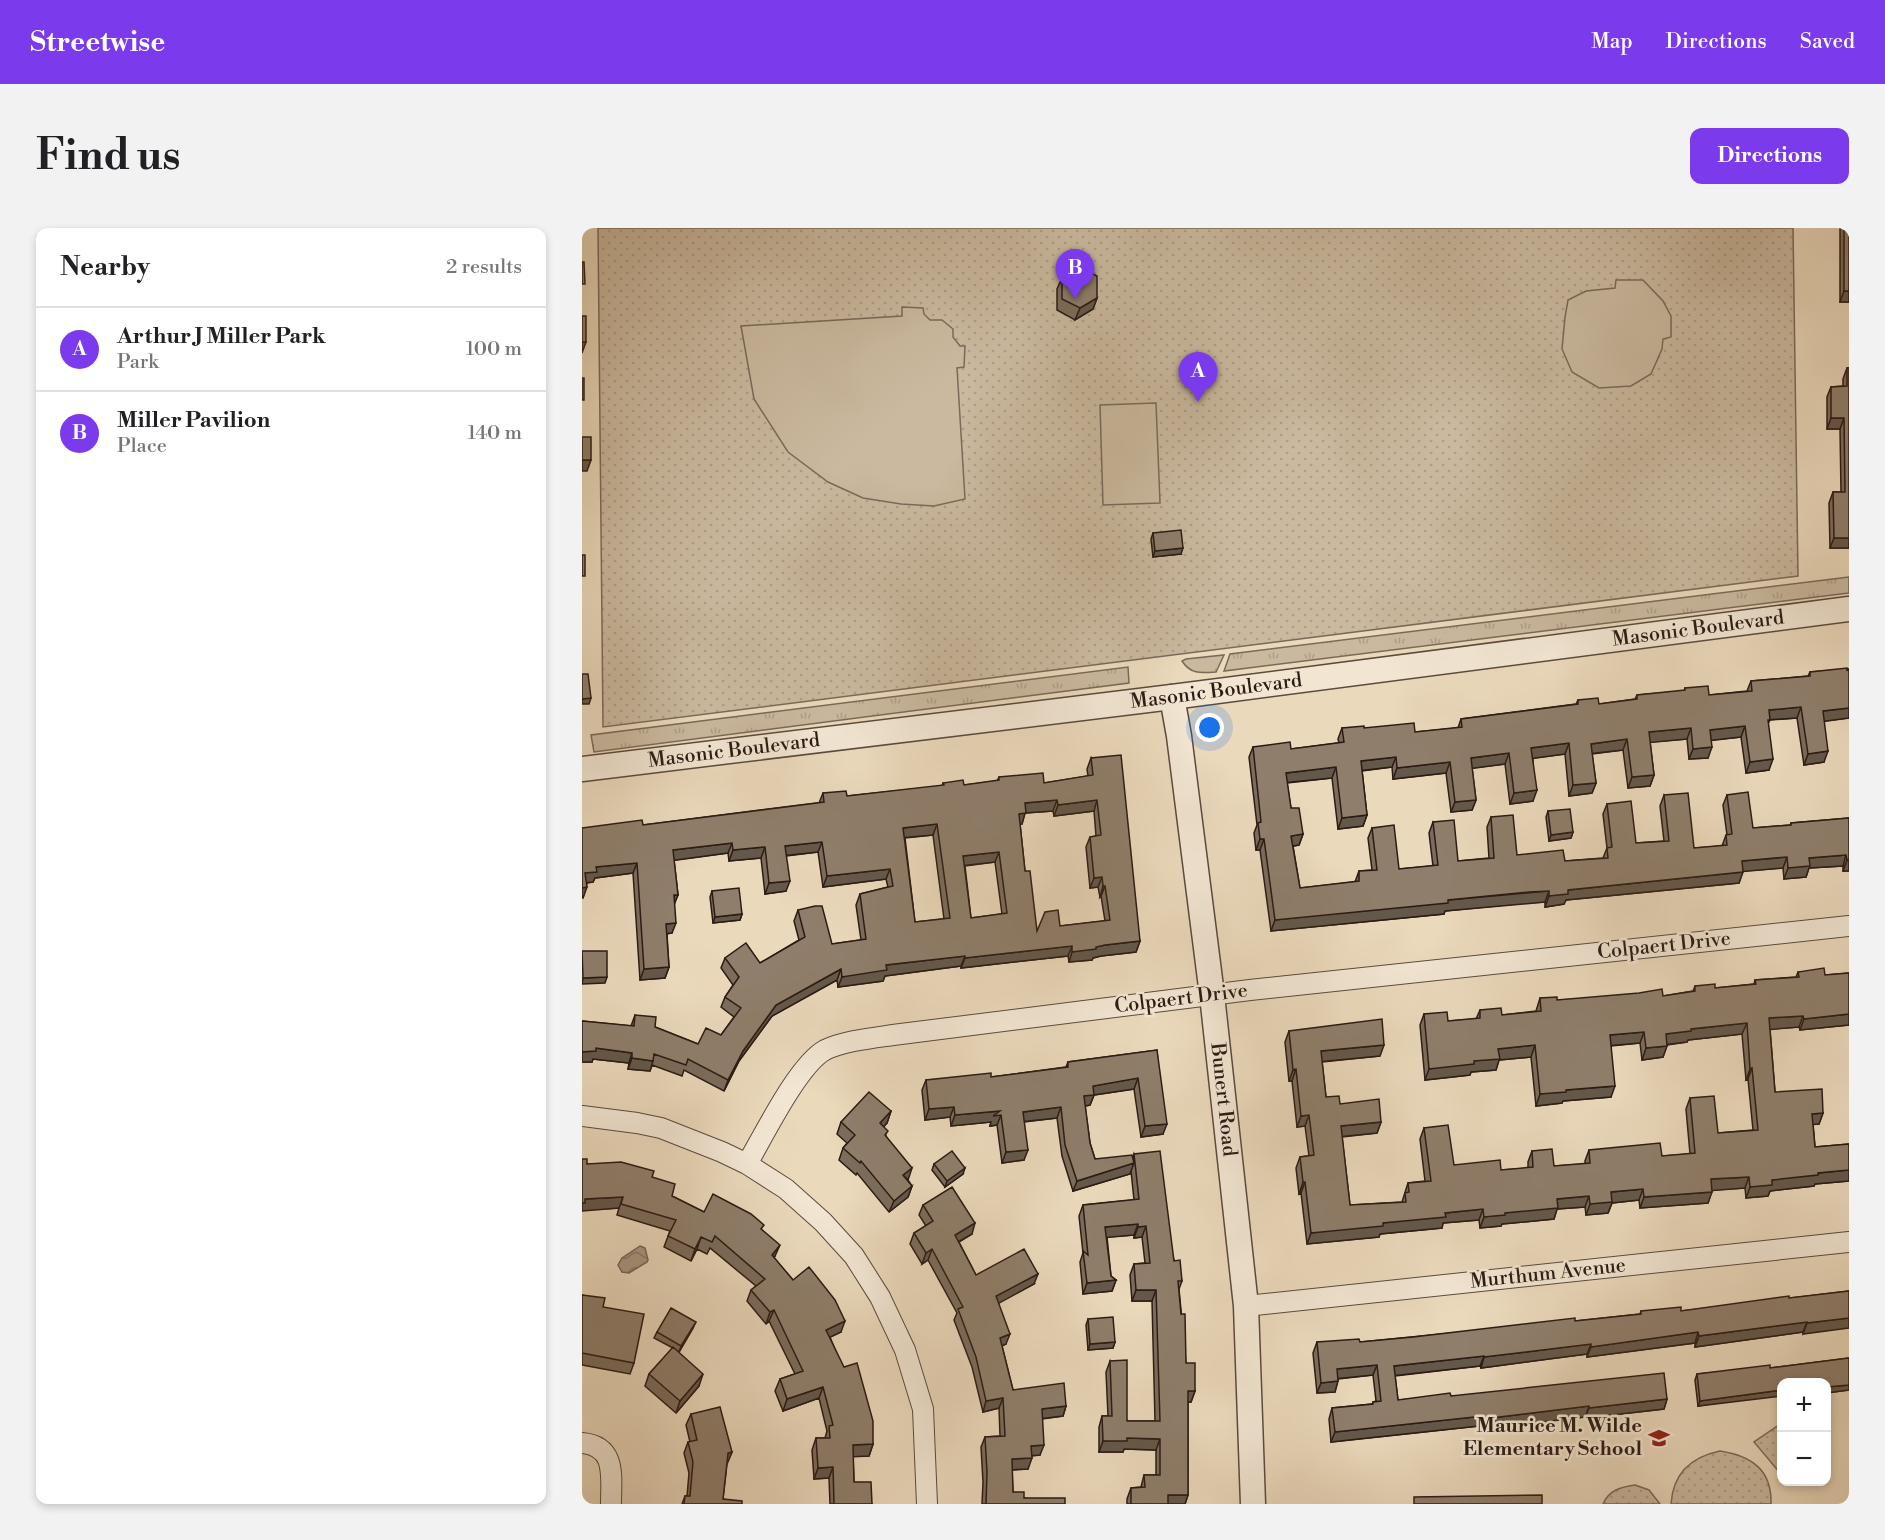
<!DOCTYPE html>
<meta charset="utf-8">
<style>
:root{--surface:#fff;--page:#f2f2f2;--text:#202124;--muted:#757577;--line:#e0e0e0;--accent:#7c3aed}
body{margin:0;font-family:"Libre Bodoni",serif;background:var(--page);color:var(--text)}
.controls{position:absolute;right:18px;bottom:18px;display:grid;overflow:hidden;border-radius:12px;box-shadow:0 3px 9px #0003}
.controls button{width:54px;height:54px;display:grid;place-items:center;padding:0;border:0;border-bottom:2px solid var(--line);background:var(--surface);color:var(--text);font:30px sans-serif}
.you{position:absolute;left:628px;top:500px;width:21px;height:21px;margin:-15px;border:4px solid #fff;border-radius:50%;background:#1a73e8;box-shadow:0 0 0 9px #1a73e833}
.badge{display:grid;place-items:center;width:39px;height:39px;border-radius:50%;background:var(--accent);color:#fff;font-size:20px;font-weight:700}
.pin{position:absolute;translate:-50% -50px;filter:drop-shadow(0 2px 3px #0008)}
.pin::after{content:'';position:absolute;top:32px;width:21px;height:18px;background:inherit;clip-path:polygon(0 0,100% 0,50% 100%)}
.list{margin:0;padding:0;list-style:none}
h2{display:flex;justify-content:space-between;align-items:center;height:78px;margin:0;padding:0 24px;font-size:26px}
h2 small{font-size:20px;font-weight:400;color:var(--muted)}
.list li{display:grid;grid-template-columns:39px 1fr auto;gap:18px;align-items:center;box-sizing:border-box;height:84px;padding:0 24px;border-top:2px solid var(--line)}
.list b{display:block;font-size:22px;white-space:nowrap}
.list p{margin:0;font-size:20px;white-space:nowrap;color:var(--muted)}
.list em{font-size:20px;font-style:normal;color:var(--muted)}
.map{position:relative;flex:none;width:1267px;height:1276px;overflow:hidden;border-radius:12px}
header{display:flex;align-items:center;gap:36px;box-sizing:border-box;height:84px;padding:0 30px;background:var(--accent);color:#fff}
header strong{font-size:28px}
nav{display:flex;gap:33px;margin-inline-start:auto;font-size:21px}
.intro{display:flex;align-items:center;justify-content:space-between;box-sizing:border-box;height:144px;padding:0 36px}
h1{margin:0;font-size:42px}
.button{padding:15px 27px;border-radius:12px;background:var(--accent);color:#fff;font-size:21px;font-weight:700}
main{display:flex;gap:36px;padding:0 36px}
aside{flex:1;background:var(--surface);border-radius:12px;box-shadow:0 3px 9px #0003}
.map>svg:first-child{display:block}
</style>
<header>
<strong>Streetwise</strong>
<nav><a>Map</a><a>Directions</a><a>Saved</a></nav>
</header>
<div class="intro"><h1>Find us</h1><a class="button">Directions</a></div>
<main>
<aside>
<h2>Nearby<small>2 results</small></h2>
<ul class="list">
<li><span class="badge">A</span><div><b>Arthur J Miller Park</b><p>Park</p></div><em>100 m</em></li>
<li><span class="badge">B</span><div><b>Miller Pavilion</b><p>Place</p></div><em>140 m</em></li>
</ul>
</aside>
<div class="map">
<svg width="1267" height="1276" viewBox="0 0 1267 1276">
<defs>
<pattern id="grass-tufts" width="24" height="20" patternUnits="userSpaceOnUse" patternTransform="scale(1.5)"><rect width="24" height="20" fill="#cab99f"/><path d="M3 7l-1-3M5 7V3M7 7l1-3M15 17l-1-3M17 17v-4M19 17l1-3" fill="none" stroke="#ae9e88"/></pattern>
<pattern id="park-dots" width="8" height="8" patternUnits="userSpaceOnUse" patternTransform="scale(1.5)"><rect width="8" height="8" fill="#cab99f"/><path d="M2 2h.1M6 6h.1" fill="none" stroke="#ae9e88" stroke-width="1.8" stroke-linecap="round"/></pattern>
<pattern id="water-waves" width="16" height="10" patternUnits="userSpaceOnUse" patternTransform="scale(1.5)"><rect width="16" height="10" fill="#aa9883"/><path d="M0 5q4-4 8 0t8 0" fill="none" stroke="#8b7b6a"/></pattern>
</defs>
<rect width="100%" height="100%" fill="#ebd9bc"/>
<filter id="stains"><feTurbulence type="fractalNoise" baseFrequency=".00333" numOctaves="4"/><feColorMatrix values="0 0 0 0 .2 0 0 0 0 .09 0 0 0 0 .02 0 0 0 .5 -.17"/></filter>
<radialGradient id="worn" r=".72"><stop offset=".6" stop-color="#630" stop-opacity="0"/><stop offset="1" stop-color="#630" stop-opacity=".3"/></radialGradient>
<path fill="url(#grass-tufts)" stroke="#7a6a5a" stroke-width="1.5" d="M1267,349V365L642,443L648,426Z
M642,427L634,444C620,445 609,447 600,433L604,431Z
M546,439L547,455L12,524L9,507Z"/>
<path fill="url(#park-dots)" stroke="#7a6a5a" stroke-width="1.5" d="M16,0H1211L1216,348L21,499Z
M1197,1197L1200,1199L1199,1246L1172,1214Z
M1138,1223C1170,1228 1190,1242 1189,1276H1089C1091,1245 1109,1229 1138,1223Z
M1053,1257L1067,1262L1078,1276H1021C1027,1262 1039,1259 1053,1257Z"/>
<path fill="#cab99f" stroke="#7a6a5a" stroke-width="1.5" d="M1034,52H1061L1081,73L1089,88V109L1081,111L1080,121L1069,146L1049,158L1017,160L990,144L980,121L983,89L986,72L1004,63L1033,60Z
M320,79L341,80L342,86L348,92H360L371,101V109L378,118H383L382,139L375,140L383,271L352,278L319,276L281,270L246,254L206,224L172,171L159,98L320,88Z
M574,175L578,275L521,277L518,177Z"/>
<path fill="url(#water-waves)" stroke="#776657" stroke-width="1.5" d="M58,1018L63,1020L66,1032L65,1034L47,1045L40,1044L36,1037L40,1030Z"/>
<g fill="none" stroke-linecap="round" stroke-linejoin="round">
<defs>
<path id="minor" d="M0,888L55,895L79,900L140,924L165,936L204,961L241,994L272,1028L298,1069L323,1122L341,1181L345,1276
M165,936C182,907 216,837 243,822C262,813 290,810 311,807L668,762L1267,698
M664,1078L1267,1014
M0,1215C35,1218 29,1249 29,1276"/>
<g id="tertiary">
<path id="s1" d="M590,469L597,508L630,767L664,1078L671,1276"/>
<path id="s2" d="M0,541L590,469L1267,381"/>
</g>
</defs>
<use href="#minor" stroke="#5b4a3e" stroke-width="22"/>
<use href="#tertiary" stroke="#5b4a3e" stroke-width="27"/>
<use href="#minor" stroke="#f2e6d3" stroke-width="20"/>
<use href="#tertiary" stroke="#f2e6d3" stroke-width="24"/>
</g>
<path fill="#7b6c5c" stroke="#2b1b14" stroke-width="1.5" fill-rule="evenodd" d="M1258,0H1267V74H1258Z
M480,50L515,70L511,81L493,92L475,82V61Z
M1265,140H1267V320H1248L1247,275L1251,264H1259L1258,201H1245V169L1249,159L1261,158V151Z
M571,305L599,326L571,329L569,311Z
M1267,441V490L1242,493V534L1222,537L1215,490L1188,492L1186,496L1187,542L1164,545L1159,509L1129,512L1126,530L1107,531L1105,511L1068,514L1072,547L1068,558L1046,560L1041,522L1010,526L1014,555L1010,565L987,568L983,526L951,530V573L928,576L923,536L890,540L894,572L890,582L869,584L864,545L811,551L810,539L780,543L785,587L781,598L756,601L750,550L705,555L709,580L721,606L717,617L711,618L718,660L773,654L777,643L790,642L786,610L790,600L817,641L851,638L847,605L851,594L876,633L907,630L905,599L909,589L935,627L983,633L1021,630L1025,620L1021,586L1025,576L1054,615L1082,613L1078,578L1082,567L1112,620L1140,618L1144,607H1145L1141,577L1145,567L1171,600L1208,597L1209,595L1267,590V643H1261V638L1227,640L1224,649L1202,651L1201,640L1161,643L1157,655L984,672L982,676L963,679V674L944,675L863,683L862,686L689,703L678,622H674L672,605L675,597L667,529L671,519L709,521L757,515L756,511L760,500H782L833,504L876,500L879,491L994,476L996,472L1017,476L1053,471L1055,467L1102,463L1103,460L1127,467L1165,463L1169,453L1226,448L1228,444Z
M509,530L558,713L554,724L519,728L511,730L510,732L487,734L486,728L379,740V738L303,748L301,753L256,759L255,752L190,788L157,833L142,863L102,842L100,848L70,837L68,843L46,841L47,835L11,831L10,834H0V793L49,798L53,787L73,799L116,816L139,807L152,789L139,779L143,769L151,757L139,740L143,730L178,735L217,712L212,693L216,682L250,716L279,712L274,677L278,666L306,659L304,651L241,659L236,624L204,628V663L183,666L179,630L147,633L146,625L92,632L96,667L92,676L90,705L85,706L87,739L83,750L58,752L51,645L13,650L11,654L5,655L1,670L0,600L61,597L237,575L241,565L265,568L360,558L361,555L382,557L415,553L417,549L462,555L506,548L505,541ZM471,583L472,588L512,583L514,608L508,609L504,619L508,660L516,659L518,669L519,668L523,693L478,698L455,703L443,643L438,596H440L443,585ZM351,607L362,691L333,694L323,610ZM413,634L420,686L389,690L383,638Z
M966,583L991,604L989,610L967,613L964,589Z
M130,663L160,686L158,692L131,695L128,669Z
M1216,744L1243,747L1267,745V797L1218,802L1217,799L1188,801L1193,864L1241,885L1237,896H1231L1233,919L1267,916V953L1233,956L1232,958L1188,963L1186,968L1164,970L1163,960L1130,962L1126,975L1058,980L1057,972L1030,975L1026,985L1004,987L1003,979L975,981L972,991L920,996L919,998L898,1000L897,992L861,995L860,1000L798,1006L797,1009L725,1016L719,965L717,966L714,940L718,929L727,928L723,898L715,899L710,853H707L703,814L707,803L798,828L740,834L744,869L758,876L799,894L795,905L760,909L768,977L820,974L826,955L843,953L838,911L842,900L872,937L919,942L946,940V934L950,923L972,938L1003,936V933L1007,922L1080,928L1108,926L1104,881L1108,870L1136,905L1171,902L1166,851L1164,852L1160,806L1106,812L1105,814L1085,817L1081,829L1060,832L1058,815L1029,818V869L981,873L980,875L954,878L949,829L917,832L914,842L889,844L888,847L843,852L838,797L842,786L866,793L894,791L898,782L920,787L954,783L958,770L975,772L1081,768L1111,763L1113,758L1133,760L1172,756L1173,752L1214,749Z
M575,822L581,906L559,909L552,861L512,867L508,877L503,878L508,915L513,931H551L552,926L600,1053L597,1061L604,1135L613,1163L609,1174H606V1267L603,1276H545V1271L549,1260L559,1259L562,1247H574V1222L542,1221L541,1224H517V1199L520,1188H526L524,1144L528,1133L545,1193H573L570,1073H550L548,1047L552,1036L563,1035L560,1009L552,1010V1007L525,1009L529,1048L534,1052L530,1063L501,1066L498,1034L501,1025L497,988L501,977L552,972L549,943L548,946L491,963L480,928L475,890L442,894V932L420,935L415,897L408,898L409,894L369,898L368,889L343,892L340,862L344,852L409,849L484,839L486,834Z
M309,883L305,895L302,898L304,908L326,952L330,958L326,969L307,984L275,945L274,947L257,932L261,920L265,915L255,906L259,894Z
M5,936L70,949L90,968L122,984L180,1002L193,1028L192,1030L211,1052L259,1104L248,1109L291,1216L287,1228H271L272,1254L290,1276H248L247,1250L232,1251L230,1222L234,1210H243L245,1203L237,1170L201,1183L193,1163L198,1151L213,1146L187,1093L184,1096L165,1073L169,1062L174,1058L128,1020L125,1026L115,1021L109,1033L82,1019L88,1003L35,987L37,980L0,982Z
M352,936L381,946L363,959L350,942Z
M341,977L390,1006L377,1014L394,1047L452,1056L416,1075L424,1116L420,1118L431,1162L484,1178L481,1188L460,1191L458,1227L449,1228L446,1241L430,1242L431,1264L442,1270L483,1276H400L401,1254L399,1219L403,1209L418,1208L417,1180L401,1184L390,1139L372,1092L375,1085L346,1032L340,1036L328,1016L332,1005L344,998L337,987Z
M1267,1063L1221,1106V1104L1113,1119V1115L1005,1129V1126L899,1140L898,1138L813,1148L816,1172L869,1168L1085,1171L1082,1181L1003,1190V1189L897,1201V1198L749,1214L747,1191L750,1180L790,1176L791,1174L794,1173L791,1147L756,1151L753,1164L735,1165L731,1125L735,1114H778L993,1093L1058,1086L1059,1083H1099Z
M0,1067L21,1079L52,1135L48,1146L0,1137Z
M506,1091L533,1114L531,1120L506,1122L504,1097Z
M111,1100L97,1124L94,1122L117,1158L94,1185L63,1158L67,1146L91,1120L72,1110L75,1104Z
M1267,1130V1162L1245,1165V1155L1116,1178L1113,1152L1115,1146L1188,1140Z
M109,1186L150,1224L145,1236L141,1271L160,1276H100L103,1268H105L107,1245L102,1225L106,1214H108L104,1197Z"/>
<path fill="#64584b" stroke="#2b1b14" stroke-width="1.5" d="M1262,63H1267V74H1258Z
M515,70L511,81L493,92L498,80Z
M0,114H4L0,125Z
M1249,190H1262L1258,201H1245Z
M0,232H9L5,243H0Z
M1252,310H1267V320H1248Z
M601,320L599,326L571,329L573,323Z
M9,470L7,476H0V471Z
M1219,479L1215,490L1183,492L1187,482Z
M1267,480V490L1237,494L1241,483Z
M1163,498L1159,509L1124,513L1128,502Z
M1109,500L1105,511L1063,515L1067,504Z
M1045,511L1041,522L1005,526L1009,516Z
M987,515L983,526L946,531L949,520Z
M1130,519L1126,530L1107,531L1111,521Z
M1246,523L1242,534L1222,537L1226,526Z
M927,525L923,536L885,541L889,530Z
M814,529L810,539L775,543L779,533Z
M1191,531L1187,542L1164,545L1168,534Z
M868,534L864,545L811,551L815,540Z
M754,539L750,550L700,555L704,545Z
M1072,547L1068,558L1046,560L1050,549Z
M1014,555L1010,565L987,568L991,557Z
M955,562L951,573L928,576L932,565Z
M475,572L471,583L443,585L440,596H433L437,586L443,575Z
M515,572L512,583L472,588L476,577Z
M894,572L890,582L869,584L873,574Z
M785,587L781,598L756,601L760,590Z
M355,596L351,607L318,610L321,600Z
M991,604L989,610L967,613L969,607Z
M721,606L717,617L705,619L709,608Z
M678,611H682L678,622H674Z
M240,614L236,624L199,628L203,618Z
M150,615L146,625L87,633L91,622Z
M183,619L179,630L147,633L151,622Z
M417,624L413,634L378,638L381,628Z
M1264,627L1261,638L1227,640L1224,649L1202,651L1206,640L1227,630Z
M1205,629L1201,640L1156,644L1160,633Z
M1265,632H1267V643H1261Z
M55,635L51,645L13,650L11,654L0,655L3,645L14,639Z
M308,641L304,651L241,659L245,648Z
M1161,644L1157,655L984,672L982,676L963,679L967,668L986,662Z
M520,649L516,659L508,660L512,650Z
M208,653L204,663L183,666L187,655Z
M521,658H523L519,668L518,669Z
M5,659L1,670H0V660Z
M967,663L963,674L863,683L862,686L689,703L693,692L866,672Z
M92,667H96L92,677Z
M160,686L158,692L131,695L133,689Z
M94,695L90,705L80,706L84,696Z
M558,713L554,724L519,728L511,730L510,732L487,734L490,724L523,717Z
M490,718L486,728L379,740L383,730Z
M383,728L379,738L303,748L301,753L256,759L260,749L304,737Z
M87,739L83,750L58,752L62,741Z
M259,741L255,752L190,788L157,833L142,863L146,852L161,823L194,777Z
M25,749L23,755L0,756L1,750Z
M1267,786V797L1218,802L1222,791Z
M1221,788L1217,799L1183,802L1187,790Z
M1165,795L1160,806L1106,812L1105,814L1080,817L1084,806L1109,801Z
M1062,804L1058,815L1024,818L1028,807Z
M802,817L798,828L735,834L739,823Z
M953,817L949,829L917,832L914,842L889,844L888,847L843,852L847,841L892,833L916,821Z
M1085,818L1081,829L1060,832L1064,820Z
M14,820L50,825L47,835L11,831L10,834H0V824Z
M50,830L71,833L68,843L46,841Z
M1170,840L1166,851L1164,852L1168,841Z
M714,841L710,853H707L711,842Z
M556,850L552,861L512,867L508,877L498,879L502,868L511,858Z
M1033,858L1029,869L981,873L980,875L954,878L958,866L984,862Z
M372,879L368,889L343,892L347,881Z
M479,879L475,890L437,894L441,884Z
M309,883L305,895L294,907L298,895Z
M418,883L419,887L415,897L408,898L409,894L369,898L373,887Z
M1241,885L1237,896L1226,897L1230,886Z
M727,887L723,898L715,899L719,888Z
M799,894L795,905L755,909L759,898Z
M585,896L581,906L559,909L563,898Z
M446,922L442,932L420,935L424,924Z
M552,935L548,946L491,963L495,953Z
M330,940L326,952L321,947Z
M383,940L381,946L363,959L365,953Z
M1267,942V953L1233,956L1232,958L1188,963L1186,968L1164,970L1168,959L1190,952L1236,945Z
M1167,949L1163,960L1125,963L1129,951Z
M721,954H723L719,965L717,966Z
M330,958L326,969L307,984L312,973Z
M1061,961L1057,972L1030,975L1026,985L1004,987L1008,976L1029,964Z
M1130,964L1126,975L1058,980L1062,969Z
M1007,968L1003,979L975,981L972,991L920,996L919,998L898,1000L902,989L923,985L975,971Z
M41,969L37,980L0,983V975L3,971Z
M901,981L897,992L861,995L860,1000L798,1006L797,1009L725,1016L729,1005L801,995L863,985Z
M393,995L390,1006L369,1018L373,1007Z
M556,996L552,1007L519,1010L523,999Z
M564,998L560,1009L552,1010L556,999Z
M119,1009L115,1021L109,1033L113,1021Z
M198,1017L193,1028L185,1038L190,1027Z
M350,1021L346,1032L340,1036L344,1025Z
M456,1046L452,1056L410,1079L414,1068Z
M534,1052L530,1063L501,1066L505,1055Z
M554,1062H574L570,1073H550Z
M192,1082L187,1093L184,1096L188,1084Z
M1267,1090V1100L1221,1106L1225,1095Z
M263,1093L259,1104L240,1113L244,1102Z
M114,1094L111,1100L97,1124L99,1118Z
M1225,1094L1221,1104L1113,1119L1117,1108Z
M1116,1104L1113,1115L1005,1129L1009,1119Z
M428,1106L424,1116L415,1120L418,1110Z
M533,1114L531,1120L506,1122L508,1116Z
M1009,1116L1005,1126L899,1140L902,1129Z
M902,1128L898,1138L809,1148L812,1138Z
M795,1137L791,1147L752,1151L755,1141Z
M121,1146L117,1158L94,1185L98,1173Z
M756,1153L753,1164L735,1165L739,1155Z
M1267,1157V1162L1245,1165V1159Z
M241,1159L237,1170L201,1183L205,1171Z
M1200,1162V1168L1116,1178L1118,1173Z
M606,1163H613L609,1174H602Z
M421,1170L417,1180L401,1184L404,1173Z
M1085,1171L1082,1181L1003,1190L1007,1180Z
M484,1178L481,1188L456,1191L460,1181Z
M1007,1178L1003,1189L897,1201L901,1191Z
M901,1188L897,1198L749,1214L753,1204Z
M545,1210L578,1211L574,1222L542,1221L541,1224H517L521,1213Z
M291,1216L287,1228L267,1229L271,1217Z
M462,1217L458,1227L445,1228L449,1218Z
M150,1224L145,1236L142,1237L146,1225Z
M450,1230L446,1241L426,1242L430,1231Z
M251,1239L247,1250L232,1251L236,1240Z
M586,1267H606L603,1276H583Z"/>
<path fill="#8f7e6b" stroke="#2b1b14" stroke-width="1.5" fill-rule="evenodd" d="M1262,0H1267V63H1262Z
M0,34H2L3,56H0Z
M497,39L515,48V70L498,80L480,71V50Z
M0,88H4V114H0Z
M1265,140H1267V310H1252L1251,264H1263L1262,190H1249V159L1265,158Z
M0,150H2V172H0Z
M0,209H9V232H0Z
M599,302L601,320L573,323L571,305Z
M0,327H3V348H0Z
M1265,440V442L1267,441V480L1241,483L1246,523L1226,526L1219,479L1187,482L1188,492H1186L1191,531L1168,534L1163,498L1128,502L1130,519L1111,521L1109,500L1067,504L1072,547L1050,549L1045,511L1009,516L1014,555L991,557L987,515L949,520L955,562L932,565L927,525L889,530L894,572L873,574L868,534L815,540L814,529L779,533L785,587L760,590L754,539L704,545L709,580H717L721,606L709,608L718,660L777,653V643L795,642L790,600L812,597L817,641L856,637L851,594L872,592L876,633L912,630L909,589L931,587L935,627L981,622L983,633L1026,630L1025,620L1030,619L1025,576L1049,573L1054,615L1087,613L1082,567L1106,565L1112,620L1145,617L1144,607L1150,606L1145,567L1166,564L1171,600L1209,597V595L1267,590V632H1265L1264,627L1227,630L1228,638L1206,640L1205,629L1160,633L1161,644L986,662V666L967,668V663L947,664L866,672V675L693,692L682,611H678L676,595L679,594L671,519L708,514L709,521L762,514L760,500L782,498V500L832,495L833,504L880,499L879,491L996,476V472L1016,470L1017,476L1055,471V467L1103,462V460L1126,458L1127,467L1170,463L1169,453L1228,448V444Z
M0,446H6L9,470L0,471Z
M539,527L558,713L523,717L514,719V721L490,724V718L383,730V728L304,737L305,742L260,749L259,741L194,777L161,823L146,852L106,831L104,837L72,826L71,833L50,830V825L14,820V823L0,824V793L52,798L53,787L74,789L73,799L116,816L124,800L139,807L159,780L143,769L157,749L143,730L164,715L178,735L223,709L216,682L233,678H240L250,716L284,711L278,666L311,658L308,641L245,648L240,614L203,618L208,653L187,655L183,619L151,622L150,615L91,622L96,667H92L94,695L84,696L87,739L62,741L55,635L14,639L15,644L3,645L5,659L0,660V600L60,592L61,597L242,574L241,565L264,563L265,568L362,557L361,555L381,552L382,557L417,552V549L461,545L462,555L511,547L509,530ZM475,572L476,577L515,572L519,607L508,609L512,650L520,649L521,658H523L528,692L478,698L476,682L463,684L455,703L448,643H443L437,586L444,585L443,575ZM355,596L368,690L333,694L321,600ZM417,624L425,685L389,690L381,628Z
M988,581L991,604L969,607L966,583Z
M157,660L160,686L133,689L130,663Z
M0,723H25V749L1,750Z
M1242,740L1243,747L1267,745V786L1222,791L1221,788L1187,790L1193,864L1240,861L1241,885L1230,886L1233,919L1267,916V942L1236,945V947L1190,952V957L1168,959L1167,949L1129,951L1130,964L1062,969L1061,961L1029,964L1030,974L1008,976L1007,968L975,971L976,980L923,985V987L902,989L901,981L863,985L864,989L801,995V998L729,1005L723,954H721L718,929L732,927L727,887L719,888L714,841L711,842L707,803L800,791L802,817L739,823L744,869L757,868L758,876L797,871L799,894L759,898L768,977L824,974L823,965L827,964L826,955L849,953L842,900L866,897L872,937L918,932L919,942L951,939L950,923L970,921L972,938L1008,935L1007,922L1078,915L1080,928L1113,925L1108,870L1132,868L1136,905L1176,902L1170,840L1168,841L1165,795L1109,801V803L1084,806L1085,818L1064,820L1062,804L1028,807L1033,858L984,862V864L958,866L953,817L916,821L918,831L892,833V836L847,841L842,786L865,784L866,793L898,790V782L919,780L920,787L959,783L958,770L975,769V772L1057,765L1080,761L1081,768L1113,763V758L1133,756V760L1174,756L1173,752L1217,749L1216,744Z
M575,822L585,896L563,898L556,850L511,858L512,867L502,868L508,915L513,931L550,927L552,935L495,953L483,917L479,879L441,884L446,922L424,924L419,887L411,888L418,883L373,887L372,879L347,881L344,852L409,845V849L486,839V834Z
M287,864L309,883L298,895L306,903L303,907L330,940L321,947L330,958L312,973L279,933L278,935L261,920L273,907L259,894Z
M370,923L383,940L365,953L352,936Z
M578,923L592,1033L598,1032L600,1053H596L599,1086H603L604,1135H613V1163H606V1267H586V1276H549V1260L563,1259L562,1247H578V1211L545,1210V1213H521L520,1188H530L528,1133L545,1132V1193H578L574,1062H554L552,1036L568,1035L564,998L556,999V996L523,999L529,1048L534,1052L505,1055L501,1023L506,1027L501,977L557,971L552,926Z
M0,931H5V936L39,934L72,943L70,949L93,956L90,968L122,984L131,966L169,986L182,997L179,1001L198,1017L190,1027L211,1052L227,1039L253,1072L263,1093L244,1102L262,1139L275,1135L291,1193V1216L271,1217L272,1254H289L290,1276H252L251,1239L236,1240L234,1210H248L247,1198L251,1197L241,1159L205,1171L198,1151L221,1143L192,1082L188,1084L169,1062L183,1051L133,1008L130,1014L119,1009L113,1021L86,1008L94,992L39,976L41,969L3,971V975H0Z
M370,959L393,995L373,1007L394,1047L442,1021L456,1046L414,1068L428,1106L418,1110L431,1162L482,1155L484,1178L460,1181L462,1217L449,1218L450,1230L430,1231L431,1264H442V1270H483V1276H404L405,1244L403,1209L423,1208L421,1170L404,1173L394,1129L376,1081L381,1079L350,1021L344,1025L332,1005L351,993L341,977Z
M1267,1063V1090L1225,1095V1094L1117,1108L1116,1104L1009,1119V1116L902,1129V1128L812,1138L816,1172L868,1165L869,1168L1082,1145L1085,1171L1007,1180V1178L901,1191V1188L753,1204L750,1180L791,1176V1174L799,1173L795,1137L755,1141L756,1153L739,1155L735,1114L777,1111L778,1114L831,1109L993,1090V1093L1059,1086V1083L1099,1079V1083L1207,1068V1070Z
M0,1067L23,1070L21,1079L62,1086L52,1135L0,1125Z
M89,1080L114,1094L99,1118L75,1104Z
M531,1089L533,1114L508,1116L506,1091Z
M91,1119L121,1146L98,1173L67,1146Z
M1267,1130V1157L1245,1159V1155H1200V1162L1118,1173L1115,1146L1188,1137V1140Z
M138,1179L150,1224L146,1225L141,1271L160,1273V1276H102L103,1268H108L111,1234L106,1214L115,1212L109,1186Z
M960,1267V1276H832V1269Z"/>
<defs>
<symbol id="school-bare" viewBox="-9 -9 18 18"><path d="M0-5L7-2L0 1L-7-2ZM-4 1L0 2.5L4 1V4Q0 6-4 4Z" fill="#8f2418" stroke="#f2e6d3" stroke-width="2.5" paint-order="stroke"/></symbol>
</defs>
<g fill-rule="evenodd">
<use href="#school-bare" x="1062" y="1195" width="30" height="30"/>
</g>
<g text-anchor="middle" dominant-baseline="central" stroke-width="5" stroke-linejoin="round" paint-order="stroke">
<g font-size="20" fill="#2b1b14" stroke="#f2e6d3">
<text stroke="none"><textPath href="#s2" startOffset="1125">Masonic Boulevard</textPath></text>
<text stroke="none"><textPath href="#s2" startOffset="639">Masonic Boulevard</textPath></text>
<text stroke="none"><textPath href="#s2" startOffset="153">Masonic Boulevard</textPath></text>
<text transform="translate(1082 718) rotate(-6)">Colpaert Drive</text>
<text transform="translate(599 771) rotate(-7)">Colpaert Drive</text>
<text stroke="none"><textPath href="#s1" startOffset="406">Bunert Road</textPath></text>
<text transform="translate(966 1046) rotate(-6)">Murthum Avenue</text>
</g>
<g font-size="20" font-weight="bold" fill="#2b1b14" stroke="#f2e6d3" text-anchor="end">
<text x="1060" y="1198">Maurice M. Wilde<tspan x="1060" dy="23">Elementary School</tspan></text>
</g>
</g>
<rect width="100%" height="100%" filter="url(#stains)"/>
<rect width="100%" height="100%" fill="url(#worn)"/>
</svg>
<div class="controls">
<button>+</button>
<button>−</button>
</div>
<div class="you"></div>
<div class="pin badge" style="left:616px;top:174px">A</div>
<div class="pin badge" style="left:493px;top:71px">B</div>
</div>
</main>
